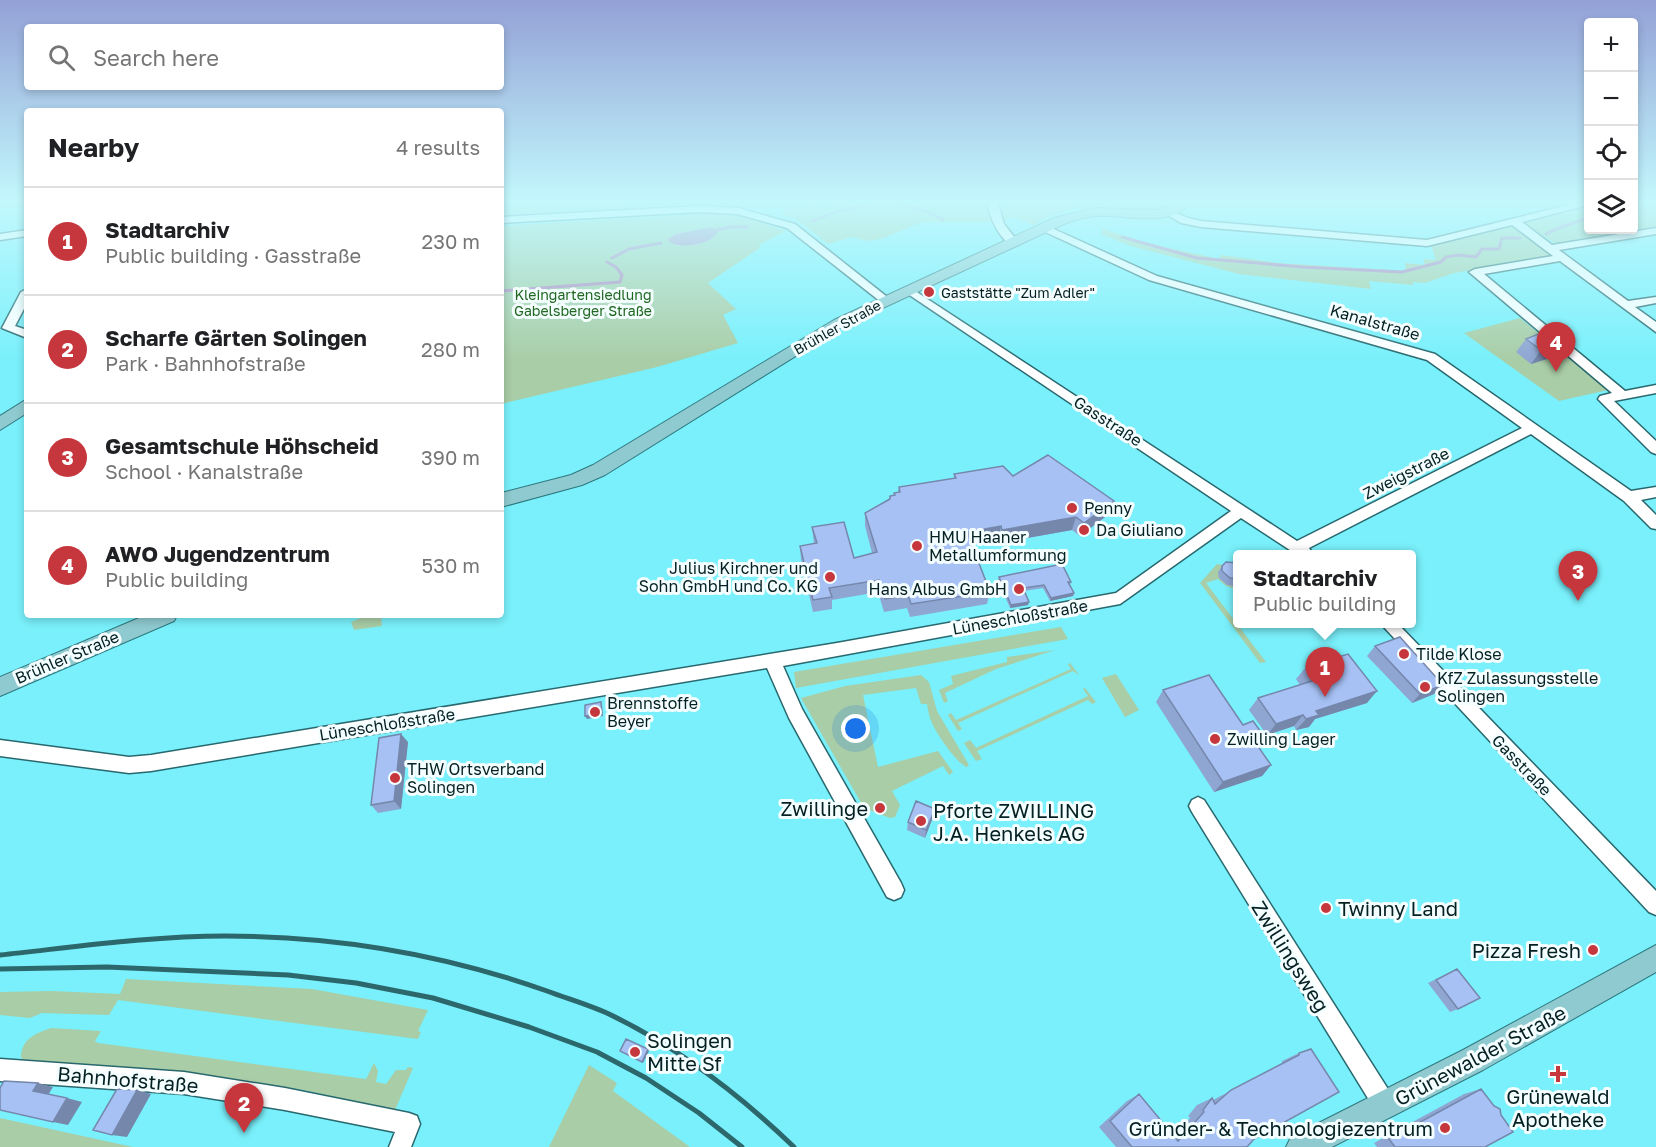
<!DOCTYPE html>
<meta charset="utf-8">
<style>
:root{--surface:#fff;--page:#f6f6f6;--text:#202124;--muted:#757577;--line:#e0e0e0;--accent:#c6373d}
body{margin:0;font-family:"Golos Text",sans-serif;background:var(--page);color:var(--text)}
.controls{position:absolute;right:18px;top:18px;display:grid;overflow:hidden;border-radius:6px;box-shadow:0 3px 9px #0003}
.controls button{width:54px;height:54px;display:grid;place-items:center;padding:0;border:0;border-bottom:2px solid var(--line);background:var(--surface);color:var(--text);font:30px sans-serif}
.you{position:absolute;left:856px;top:729px;width:21px;height:21px;margin:-15px;border:4px solid #fff;border-radius:50%;background:#1a73e8;box-shadow:0 0 0 9px #1a73e833}
.badge{display:grid;place-items:center;width:39px;height:39px;border-radius:50%;background:var(--accent);color:#fff;font-size:20px;font-weight:700}
.pin{position:absolute;translate:-50% -50px;filter:drop-shadow(0 2px 3px #0008)}
.pin::after{content:'';position:absolute;top:32px;width:21px;height:18px;background:inherit;clip-path:polygon(0 0,100% 0,50% 100%)}
.popup{position:absolute;left:1233px;top:550px;width:183px;height:78px;box-sizing:border-box;display:grid;place-content:center;border-radius:6px;background:var(--surface);filter:drop-shadow(0 2px 4px #0005);font-size:20px;white-space:nowrap;color:var(--muted)}
.popup b{font-size:22px;color:var(--text)}
.popup::after{content:'';position:absolute;left:50%;top:100%;margin-left:-12px;border:12px solid transparent;border-top-color:var(--surface)}
.list{margin:0;padding:0;list-style:none}
h2{display:flex;justify-content:space-between;align-items:center;height:78px;margin:0;padding:0 24px;font-size:26px}
h2 small{font-size:20px;font-weight:400;color:var(--muted)}
.list li{display:grid;grid-template-columns:39px 1fr auto;gap:18px;align-items:center;box-sizing:border-box;height:108px;padding:0 24px;border-top:2px solid var(--line)}
.list b{display:block;font-size:22px;white-space:nowrap}
.list p{margin:0;font-size:20px;white-space:nowrap;color:var(--muted)}
.list em{font-size:20px;font-style:normal;color:var(--muted)}
.icon{flex:none;width:33px;height:33px;fill:none;stroke:currentColor;stroke-width:2;stroke-linecap:round;stroke-linejoin:round}
.map{position:relative;flex:none;width:1656px;height:1147px;overflow:hidden}
.search{position:absolute;background:var(--surface);box-shadow:0 3px 9px #0003;left:24px;top:24px;width:480px;height:66px;display:flex;align-items:center;gap:15px;box-sizing:border-box;padding:0 21px;border-radius:6px;color:var(--muted);font-size:22px}
.panel{position:absolute;background:var(--surface);box-shadow:0 3px 9px #0003;left:24px;top:108px;width:480px;height:510px;border-radius:6px}
.map>svg:first-child{display:block}
</style>
<div class="map">
<svg width="1656" height="1147" viewBox="0 0 1656 1147">
<rect width="100%" height="100%" fill="#79f0fb"/>
<path fill="#a9cda6" d="M501,200H642L641,206L629,208L501,215Z
M879,200H1087L1084,206L1051,215L1033,225L1015,217L993,222H921L884,238L869,241L851,237L828,244L795,218L780,215L789,208L817,201L819,204Z
M1634,200H1656V229L1555,243L1523,223L1588,205V230H1634Z
M710,213L746,217L786,231L758,245L761,247L708,283L736,309L723,315L738,343L657,367L501,404V226Z
M1512,225L1554,256L1454,273L1425,283L1413,282V285L1369,281L1371,289L1239,274L1131,246L1101,234L1103,229L1145,243L1220,259L1221,255L1279,263L1406,271L1405,263L1425,265L1423,259L1436,260L1431,245Z
M1520,318L1608,390L1559,401L1464,333Z
M1217,564L1232,567L1238,573V590L1226,586L1218,579L1206,583L1266,662L1260,663L1200,583Z
M368,615H381L382,626L354,630L351,622Z
M1061,627L1068,639L796,688L794,672Z
M1055,650L996,669L945,693L948,701L944,703L939,690L953,684L951,676L1007,662V657Z
M1070,663L1079,675L1073,671L958,723L962,729L958,731L948,715L951,713L956,720L1071,669L1068,664Z
M1116,674L1139,710L1125,717L1102,678Z
M921,675L929,682L937,711L969,765L967,767C958,765 936,733 932,723C929,717 928,710 927,704H921L916,688L863,695L878,767L938,751L953,772L949,775L943,766L892,791L900,805L895,817L890,818L864,808L801,698L845,686Z
M1085,688L1096,702L1092,704L1088,700L977,751L982,759L976,761L964,743L970,740L976,748L1088,696L1083,689Z
M126,979L312,989L428,1010L418,1031L421,1032L418,1039L118,1000L109,1015L42,1013L30,1018L0,1015V992L52,991L120,994Z
M51,1028L101,1031L95,1041L98,1043L366,1079L374,1063L378,1071L376,1082L386,1084L396,1070H406L408,1067L413,1068L395,1110L303,1090L180,1072L26,1061L21,1058C21,1039 36,1033 51,1028Z
M589,1065L617,1083L613,1091L690,1147H549Z
M0,1118L133,1147H0Z"/>
<path fill="#b584bb" d="M711,227L717,230V234C708,245 681,249 669,242L668,239L676,234Z"/>
<g fill="none" stroke-linecap="round" stroke-linejoin="round">
<path stroke="#b584bb" stroke-width="3" d="M813,221C852,203 905,195 943,220
M713,231L730,227H747
M1546,234C1560,226 1574,224 1588,217
M1122,237L1197,258L1303,267L1402,272L1441,262L1446,257L1458,255L1476,257L1482,249H1499L1502,238H1520
M612,258L629,249L661,243
M501,291L620,282L622,275L616,267L607,262"/>
<defs>
<path id="minor" d="M987,200H997L1004,224L1019,243L1018,245H1010C996,233 990,218 987,200Z
M1588,200V205L1522,222L1552,245L1656,228V234L1559,250L1628,301L1656,297V303L1635,307L1656,322V332L1560,261L1484,274L1625,391L1656,385V393L1614,401L1656,441V454L1651,452L1598,399L1600,396L1612,393L1469,272L1475,269L1553,256L1512,225L1427,246L1201,227L1181,223L1164,213L1169,210L1188,218L1201,221L1427,240Z
M700,206L738,208L795,224L891,300L885,303L881,302L787,228L737,214L700,212L501,223V217Z
M1045,225L1157,276L1435,354L1631,491L1656,487V497L1641,500L1656,515V529L1651,528L1624,501L1531,434L1309,548L1313,554H1296L1241,518L1120,604L783,666L802,709L901,883L904,890L901,897L894,900L887,897L789,718L767,668L151,771L129,773L0,756V740L129,757L151,755L837,643L1116,593L1231,511L905,292L903,290L909,287L1297,541L1522,428L1427,360L1149,280L1041,230V226Z
M27,230V236L0,240V234Z
M27,289V303L15,326L27,330V338L2,328L21,292Z
M1381,624H1398L1656,891V915L1649,912Z
M1198,797L1204,800L1393,1097L1396,1105L1393,1113L1385,1116L1377,1113L1192,812L1189,806L1192,800Z
M0,1059L184,1072L285,1088L409,1113L417,1116L420,1124L411,1147H389L395,1132L285,1110L184,1094L0,1081Z"/>
<path id="major" d="M1180,200H1194C1170,230 1128,214 1096,216C1084,217 1074,220 1064,224L844,326L605,475L582,485L501,507V493L571,475L593,465L834,320L1054,218L1096,208L1157,210L1174,205Z
M27,399V413L0,430V416Z
M146,615H177L174,621L0,696V677Z
M1656,945V972L1483,1070L1332,1147H1286L1291,1137L1463,1050Z"/>
</defs>
<use href="#minor" stroke="#28686e" stroke-width="3"/>
<use href="#major" stroke="#2d787e" stroke-width="2"/>
<use href="#minor" fill="#fff" fill-rule="evenodd"/>
<use href="#major" fill="#8ecad0" fill-rule="evenodd"/>
<path stroke="#2c676c" stroke-width="5" d="M0,955C75,947 150,936 226,936C336,936 443,954 547,991C568,999 590,1005 611,1015C679,1048 739,1094 794,1147
M0,969L107,967L288,975L356,983L433,998L529,1027L597,1052L646,1078L699,1113L742,1147"/>
</g>
<path fill="#90a6d2" d="M1526,339L1550,358L1531,364L1516,352Z
M954,474L1013,476L1114,501L1109,514L1080,536L1072,530L999,543L998,539L971,544L990,592L987,604L910,617L907,608L884,612L878,592L832,600V609L813,612L801,559L800,546L814,544L812,527L854,558L872,553L865,526V513L889,499L890,496H894V493L898,492L899,487L954,478Z
M1238,564V583L1234,586L1227,585L1219,578L1218,572L1222,566Z
M999,577L1071,582L1070,585L1074,593L1073,596L1050,601L1043,588L1024,591L1028,605L1010,608L998,580Z
M1375,646L1434,694L1412,703L1367,656Z
M1306,667L1367,703L1315,719L1309,727L1296,730L1294,726L1267,735L1249,710L1258,698L1300,685L1296,679Z
M1163,690L1243,725L1261,732L1254,740L1271,765L1262,776L1214,792L1156,702Z
M408,742L401,809L378,813L371,805Z
M933,817L925,838L907,830L908,822Z
M1457,969L1458,1009L1450,1012L1428,983Z
M1311,1049L1254,1139L1247,1147H1116L1099,1127L1127,1101L1139,1094L1174,1136L1190,1118L1188,1116L1197,1105L1212,1098L1213,1100L1282,1064V1061L1299,1053Z
M1481,1089L1485,1147H1377L1374,1143L1464,1094Z"/>
<path fill="#7587ab" d="M1561,344L1550,358L1531,364L1541,350Z
M1114,501L1109,514L1080,536L1084,523Z
M1076,517L1072,530L999,543L1002,530Z
M1001,526L998,539L964,545L967,532Z
M1074,593L1073,596L1050,601L1051,598Z
M1029,602L1028,605L1010,608L1011,605Z
M1443,685L1434,694L1412,703L1420,694Z
M1377,691L1367,703L1315,719L1309,727L1296,730L1306,719L1316,711Z
M601,702L603,716L587,719L585,716Z
M1303,715L1294,726L1267,735L1276,724Z
M1261,732L1252,743L1250,735Z
M401,734L408,742L401,809L394,801Z
M1271,765L1262,776L1214,792L1223,782Z
M935,809L933,817L925,838L926,830Z
M648,1049L649,1051L643,1063L642,1062Z
M38,1083L53,1087L48,1095L33,1091Z
M137,1090L151,1094L127,1137L112,1135Z
M67,1098L82,1102L68,1125L53,1122Z"/>
<path fill="#a7c1f4" stroke="#7587ab" stroke-width="1.5" d="M1541,333H1546L1561,344L1541,350L1526,339Z
M1048,455L1114,501L1084,523L1076,517L1002,530L1001,526L967,532L990,592L911,604L908,595L885,599L879,580L829,588L832,597L813,600L800,546L817,543L812,527L844,522L854,558L877,552L865,513L890,499V496L895,495L894,493L900,492L899,487L956,478L954,474L1003,466L1013,476Z
M1226,562L1237,563L1238,564V579L1230,578L1222,571V566Z
M1062,564L1071,582H1068L1074,593L1051,598L1044,585L1023,588L1029,602L1011,605L999,577Z
M1400,637L1443,685L1420,694L1375,646Z
M1348,654L1377,691L1316,711L1319,715L1306,719L1303,715L1276,724L1258,698L1315,680L1306,667Z
M1209,675L1243,725L1253,721L1261,732L1250,735L1271,765L1223,782L1163,690Z
M601,702L602,713L585,716V705Z
M401,734L394,801L371,805L379,738Z
M916,801L935,809L926,830L908,822Z
M1457,969L1480,998L1458,1009L1436,980Z
M626,1039L648,1049L642,1062L620,1051Z
M1311,1049L1339,1092L1254,1139L1247,1147H1132L1110,1121L1139,1094L1178,1141L1204,1112L1203,1110L1212,1098L1215,1104L1231,1090L1299,1055V1053Z
M4,1081L38,1083L33,1091L67,1098L53,1122L0,1110V1088Z
M117,1089L137,1090L112,1135L93,1130Z
M1481,1089L1494,1106L1500,1109L1501,1115L1513,1132L1485,1147H1395L1389,1139Z"/>
<linearGradient id="sky" x2="0" y2="1"><stop stop-color="#93a1d6"/><stop offset="0.56" stop-color="#c3f8fd"/><stop offset="1" stop-color="#c3f8fd" stop-opacity="0"/></linearGradient>
<rect width="1656" height="360" fill="url(#sky)"/>
<g fill="#c6373d" stroke="#f4feff" stroke-width="2">
<circle cx="929" cy="292" r="6"/>
<circle cx="1072" cy="508" r="6"/>
<circle cx="1084" cy="530" r="6"/>
<circle cx="917" cy="546" r="6"/>
<circle cx="830" cy="577" r="6"/>
<circle cx="1019" cy="589" r="6"/>
<circle cx="1404" cy="654" r="6"/>
<circle cx="1425" cy="687" r="6"/>
<circle cx="595" cy="712" r="6"/>
<circle cx="1215" cy="739" r="6"/>
<circle cx="395" cy="778" r="6"/>
<circle cx="880" cy="808" r="6"/>
<circle cx="921" cy="821" r="6"/>
<circle cx="1326" cy="908" r="6"/>
<circle cx="1593" cy="950" r="6"/>
<circle cx="635" cy="1052" r="6"/>
<path d="M1555 1065h6v6h6v6h-6v6h-6v-6h-6v-6h6z"/>
<circle cx="1445" cy="1128" r="6"/>
</g>
<g text-anchor="middle" dominant-baseline="central" stroke-width="6" stroke-linejoin="round" paint-order="stroke">
<g font-size="14" fill="#052022" stroke="#f4feff" text-anchor="start">
<text x="941" y="292">Gaststätte "Zum Adler"</text>
</g>
<g font-size="14" fill="#1f671f" stroke="#f4feff">
<text x="583" y="294">Kleingartensiedlung<tspan x="583" dy="16">Gabelsberger Straße</tspan></text>
</g>
<g font-size="14" fill="#052022" stroke="#f4feff">
<text transform="translate(837 327) rotate(-29)">Brühler Straße</text>
</g>
<g font-size="16" fill="#052022" stroke="#f4feff">
<text transform="translate(1375 322) rotate(16)">Kanalstraße</text>
<text transform="translate(1108 421) rotate(33)">Gasstraße</text>
<text transform="translate(1406 473) rotate(-27)">Zweigstraße</text>
<text transform="translate(1020 617) rotate(-10)">Lüneschloßstraße</text>
<text transform="translate(67 657) rotate(-23)">Brühler Straße</text>
<text transform="translate(387 724) rotate(-9)">Lüneschloßstraße</text>
<text transform="translate(1522 765) rotate(46)">Gasstraße</text>
</g>
<g font-size="16" fill="#052022" stroke="#f4feff" text-anchor="start">
<text x="1084" y="508">Penny</text>
<text x="1096" y="530">Da Giuliano</text>
<text x="929" y="537">HMU Haaner<tspan x="929" dy="18">Metallumformung</tspan></text>
<text x="818" y="568" text-anchor="end">Julius Kirchner und<tspan x="818" dy="18">Sohn GmbH und Co. KG</tspan></text>
<text x="1007" y="589" text-anchor="end">Hans Albus GmbH</text>
<text x="1416" y="654">Tilde Klose</text>
<text x="1437" y="678">KfZ Zulassungsstelle<tspan x="1437" dy="18">Solingen</tspan></text>
<text x="607" y="703">Brennstoffe<tspan x="607" dy="18">Beyer</tspan></text>
<text x="1227" y="739">Zwilling Lager</text>
<text x="407" y="769">THW Ortsverband<tspan x="407" dy="18">Solingen</tspan></text>
</g>
<g font-size="20" fill="#052022" stroke="#f4feff" text-anchor="end">
<text x="868" y="808">Zwillinge</text>
<text x="933" y="810" text-anchor="start">Pforte ZWILLING<tspan x="933" dy="23">J.A. Henkels AG</tspan></text>
<text x="1338" y="908" text-anchor="start">Twinny Land</text>
<text x="1581" y="950">Pizza Fresh</text>
<text x="647" y="1040" text-anchor="start">Solingen<tspan x="647" dy="23">Mitte Sf</tspan></text>
<text x="1558" y="1096" text-anchor="middle">Grünewald<tspan x="1558" dy="23">Apotheke</tspan></text>
<text x="1433" y="1128">Gründer- &amp; Technologiezentrum</text>
</g>
<g font-size="20" fill="#052022" stroke="#f4feff">
<text transform="translate(1291 956) rotate(58)">Zwillingsweg</text>
<text transform="translate(1480 1055) rotate(-28)">Grünewalder Straße</text>
<text transform="translate(128 1079) rotate(5)">Bahnhofstraße</text>
</g>
</g>
</svg>
<div class="controls">
<button>+</button>
<button>−</button>
<button><svg class="icon" aria-label="locate" viewBox="0 0 24 24"><circle cx="12" cy="12" r="6"/><path d="M12 2v4M12 18v4M2 12h4M18 12h4"/></svg></button>
<button><svg class="icon" aria-label="layers" viewBox="0 0 24 24"><path d="M12 4l9 5-9 5-9-5zM3 14l9 5 9-5"/></svg></button>
</div>
<div class="you"></div>
<div class="pin badge" style="left:1325px;top:697px">1</div>
<div class="popup"><b>Stadtarchiv</b>Public building</div>
<div class="pin badge" style="left:244px;top:1133px">2</div>
<div class="pin badge" style="left:1578px;top:601px">3</div>
<div class="pin badge" style="left:1556px;top:372px">4</div>
<div class="search"><svg class="icon" aria-label="search" viewBox="0 0 24 24"><circle cx="10" cy="10" r="6"/><path d="M15 15l6 6"/></svg>Search here</div>
<section class="panel">
<h2>Nearby<small>4 results</small></h2>
<ul class="list">
<li><span class="badge">1</span><div><b>Stadtarchiv</b><p>Public building · Gasstraße</p></div><em>230 m</em></li>
<li><span class="badge">2</span><div><b>Scharfe Gärten Solingen</b><p>Park · Bahnhofstraße</p></div><em>280 m</em></li>
<li><span class="badge">3</span><div><b>Gesamtschule Höhscheid</b><p>School · Kanalstraße</p></div><em>390 m</em></li>
<li><span class="badge">4</span><div><b>AWO Jugendzentrum</b><p>Public building</p></div><em>530 m</em></li>
</ul>
</section>
</div>
